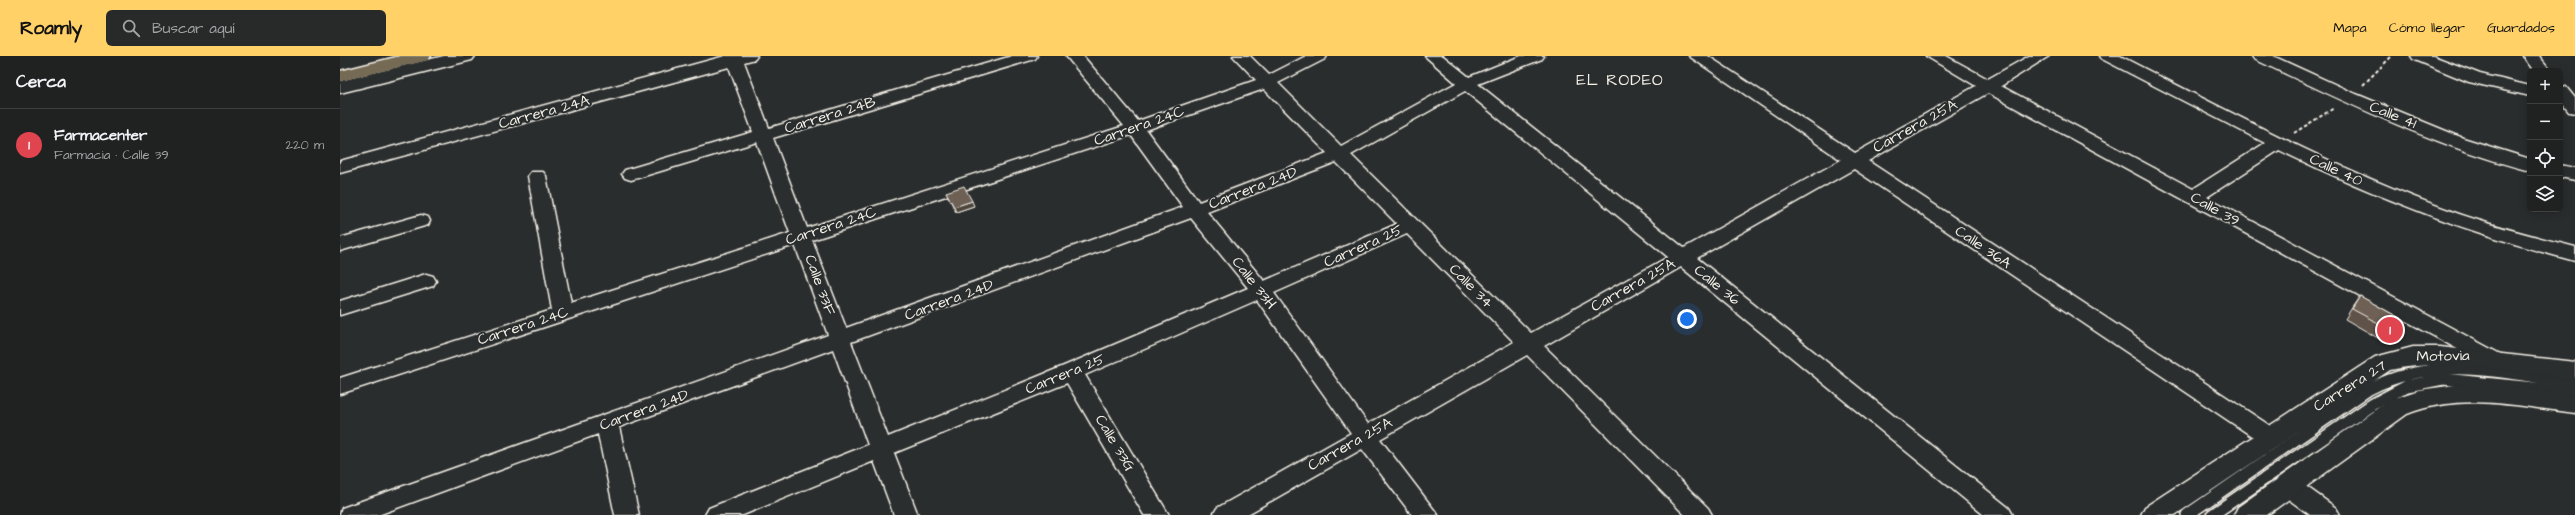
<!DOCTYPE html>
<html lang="es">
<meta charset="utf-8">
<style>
:root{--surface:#202222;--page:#282a2a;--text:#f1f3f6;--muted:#a2a4a5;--line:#3d3f40;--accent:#ffd166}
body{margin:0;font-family:"Architects Daughter",sans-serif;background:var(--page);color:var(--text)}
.controls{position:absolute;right:12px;top:12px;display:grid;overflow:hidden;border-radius:6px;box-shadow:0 2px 10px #0003}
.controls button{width:36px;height:36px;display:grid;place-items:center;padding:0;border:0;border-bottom:1px solid var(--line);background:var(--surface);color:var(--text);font:20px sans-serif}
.you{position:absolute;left:1347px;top:263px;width:14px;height:14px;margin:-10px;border:3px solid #fff;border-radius:50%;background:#1a73e8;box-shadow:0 0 0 6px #1a73e833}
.badge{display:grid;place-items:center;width:26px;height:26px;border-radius:50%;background:var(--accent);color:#fff;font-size:13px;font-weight:700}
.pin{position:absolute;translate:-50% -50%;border:2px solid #fff;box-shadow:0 1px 4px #0006}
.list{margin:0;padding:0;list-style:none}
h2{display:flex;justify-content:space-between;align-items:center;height:52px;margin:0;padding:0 16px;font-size:17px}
h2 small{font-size:13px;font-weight:400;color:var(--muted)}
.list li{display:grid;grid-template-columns:26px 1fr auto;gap:12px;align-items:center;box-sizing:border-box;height:72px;padding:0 16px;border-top:1px solid var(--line)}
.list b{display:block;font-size:15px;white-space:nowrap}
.list p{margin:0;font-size:13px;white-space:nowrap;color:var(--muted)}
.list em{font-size:13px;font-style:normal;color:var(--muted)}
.icon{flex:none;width:22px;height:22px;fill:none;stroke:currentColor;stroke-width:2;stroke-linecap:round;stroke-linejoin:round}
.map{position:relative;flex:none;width:2235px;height:459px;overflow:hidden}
header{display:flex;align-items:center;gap:24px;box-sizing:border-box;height:56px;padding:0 20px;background:var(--accent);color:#111}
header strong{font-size:19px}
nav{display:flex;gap:22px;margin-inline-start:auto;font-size:14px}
.search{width:280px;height:36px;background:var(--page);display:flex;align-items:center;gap:10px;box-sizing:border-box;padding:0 14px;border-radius:6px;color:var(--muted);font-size:15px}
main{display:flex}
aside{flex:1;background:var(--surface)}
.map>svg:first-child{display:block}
</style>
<header>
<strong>Roamly</strong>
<div class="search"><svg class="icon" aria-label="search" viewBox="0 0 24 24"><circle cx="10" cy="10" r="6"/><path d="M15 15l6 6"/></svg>Buscar aquí</div>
<nav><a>Mapa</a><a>Cómo llegar</a><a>Guardados</a></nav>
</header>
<main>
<aside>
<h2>Cerca<small></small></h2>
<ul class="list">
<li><span class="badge" style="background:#e0444e">1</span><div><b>Farmacenter</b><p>Farmacia · Calle 39</p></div><em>220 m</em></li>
</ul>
</aside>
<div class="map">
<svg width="2235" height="459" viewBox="0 0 2235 459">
<rect width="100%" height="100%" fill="#2a2d2e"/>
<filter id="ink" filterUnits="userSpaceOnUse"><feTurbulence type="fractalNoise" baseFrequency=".025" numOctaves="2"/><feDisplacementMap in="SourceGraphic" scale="8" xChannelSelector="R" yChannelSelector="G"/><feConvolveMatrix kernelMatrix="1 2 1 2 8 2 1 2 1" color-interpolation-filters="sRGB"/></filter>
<g filter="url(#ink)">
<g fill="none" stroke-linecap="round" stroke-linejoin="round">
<defs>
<path id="service" d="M1847,459L2029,333C2097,298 2163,317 2235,327
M1872,459L2033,348L2067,330L2103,323L2235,336"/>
<path id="minor" d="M385,0H417L415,3L404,6L429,72L672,0H697L695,3L433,82L467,172L784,70L726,0H743L798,65L916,24L893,0H910L929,19L966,0H987L985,3L938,27L1001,90L1116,27L1085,0H1103L1129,21L1181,0H1204L1202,3L1138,28L1344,192L1501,104L1349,0H1368L1515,97L1636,30L1586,0H1606L1648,23L1689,0H1709L1661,30L1853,133L1925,87L1762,3L1760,0H1780C1892,57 2001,116 2119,158C2157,171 2196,181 2235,191V205C2128,177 2038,142 1939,94L1867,141L2164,300L2167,306L2164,312L2156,314L1648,37L1528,105L1938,375L1941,381L1938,387L1930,390L1922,387L1514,113L1357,202L1669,452L1673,459H1644L1341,211L1204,290L1368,452L1372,459H1345L1187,299L1040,383L1098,459H1072L1022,393L906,459H873L877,452L1011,377L917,244L745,319L829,459H804L727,327L554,397L578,459H554L534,405L403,459H365L369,452L528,389L493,293L279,371L299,459H275L258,378L38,459H0L2,452L488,279L455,189L0,338V322L212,254L188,120L191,116H203L206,120L231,247L450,177L417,86L291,124L285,122L282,118L285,114L413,76L389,11L0,117V105ZM924,33L987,97L859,146L806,74ZM1125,35L1328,201L1191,277L1011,99ZM791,79L843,151L506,272L472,184ZM996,106L1057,168L924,225L867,156ZM851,162L908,232L724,310L548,381L511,286ZM1067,178L1174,286L1028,368L934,237Z
M1912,0H1933L2016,38L2123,82L2190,103V115C2094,90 2004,45 1914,3Z
M2071,0H2093L2140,18L2190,30V40L2129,26L2073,3Z
M2183,0H2199L2211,15H2194Z
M2220,30L2226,31L2235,42V57L2229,56L2220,45Z
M2220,109L2235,112V124L2220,121Z
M81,159L88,161L90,165L88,169L0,195V182Z
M86,218L93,220L96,225L93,230L0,259V245Z
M1948,421L1956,423L1996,452L2000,459H1970L1940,437L1936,430L1940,423Z"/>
<path id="tertiary" d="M104,0H135L132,4L0,37V25Z
M2073,291H2100L2235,306V324C2178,317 2106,301 2050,314L1835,459H1801L1805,451L2035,301Z
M2123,328L2168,330L2235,339V357C2179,350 2121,336 2067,358L1927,459H1894L1898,451L2049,344L2079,334Z"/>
<path id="primary" d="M60,0H91L88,4L0,25V15Z"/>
</defs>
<use href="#service" stroke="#f4f1e8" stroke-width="14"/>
<use href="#minor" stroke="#f4f1e8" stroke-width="3"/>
<use href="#tertiary" stroke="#f4f1e8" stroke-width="3"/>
<use href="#primary" stroke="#f4f1e8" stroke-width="3"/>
<path stroke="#f4f1e8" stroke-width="2" stroke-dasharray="3.5 2.5" stroke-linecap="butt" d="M2023,29L2052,0
M1954,77L1994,52"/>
<use href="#service" stroke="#2a2d2e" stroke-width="11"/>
<use href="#minor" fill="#2a2d2e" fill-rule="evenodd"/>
<use href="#tertiary" fill="#2a2d2e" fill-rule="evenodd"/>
<use href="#primary" fill="#746b52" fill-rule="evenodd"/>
</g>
<path fill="#5f5348" stroke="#f4f1e8" d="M606,136L634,150L616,156Z
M2020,240L2063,264L2056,274L2043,285L2005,263L2013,250Z"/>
<path fill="#4d443b" stroke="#f4f1e8" d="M632,145L634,150L616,156L614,151Z
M2063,264L2056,274L2043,285L2051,274Z"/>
<path fill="#6e6154" stroke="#f4f1e8" d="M624,130L632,145L614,151L606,136Z
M2020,240L2063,264L2051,274L2012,253Z"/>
</g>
<g text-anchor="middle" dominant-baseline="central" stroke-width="4" stroke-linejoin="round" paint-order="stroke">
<g font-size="15" fill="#f4f1e8" stroke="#2a2d2e">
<text transform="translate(204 56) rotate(-15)">Carrera 24A</text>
<text transform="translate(490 59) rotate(-17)">Carrera 24B</text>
<text transform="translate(2053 59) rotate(22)">Calle 41</text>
<text transform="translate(799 70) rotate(-19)">Carrera 24C</text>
<text transform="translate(1575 70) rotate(-29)">Carrera 25A</text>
<text transform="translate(1996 114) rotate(25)">Calle 40</text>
<text transform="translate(913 132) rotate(-21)">Carrera 24D</text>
<text transform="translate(1875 153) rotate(29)">Calle 39</text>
<text transform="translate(491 170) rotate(-18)">Carrera 24C</text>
<text transform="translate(1023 190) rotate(-24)">Carrera 25</text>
<text transform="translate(1643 191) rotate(34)">Calle 36A</text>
<text transform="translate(914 227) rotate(52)">Calle 33H</text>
<text transform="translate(480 229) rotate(70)">Calle 33F</text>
<text transform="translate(1293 229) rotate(-29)">Carrera 25A</text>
<text transform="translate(1377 229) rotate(39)">Calle 36</text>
<text transform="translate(1131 230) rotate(45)">Calle 34</text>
<text transform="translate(609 244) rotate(-20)">Carrera 24D</text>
<text transform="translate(183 270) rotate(-18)">Carrera 24C</text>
<text transform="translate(2103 300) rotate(-1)">Motovia</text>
<text transform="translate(725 318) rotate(-22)">Carrera 25</text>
<text transform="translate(2010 330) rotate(-32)">Carrera 27</text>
<text transform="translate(304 354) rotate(-20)">Carrera 24D</text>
<text transform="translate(775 387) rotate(59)">Calle 33G</text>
<text transform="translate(1010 388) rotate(-29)">Carrera 25A</text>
</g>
<g font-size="16" letter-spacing="1" fill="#f4f1e8" stroke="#2a2d2e">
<text x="1280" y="24">EL RODEO</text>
</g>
</g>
</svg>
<div class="controls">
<button>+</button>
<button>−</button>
<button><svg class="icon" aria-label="locate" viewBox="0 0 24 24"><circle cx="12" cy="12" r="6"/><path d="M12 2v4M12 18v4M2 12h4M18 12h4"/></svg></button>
<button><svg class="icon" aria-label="layers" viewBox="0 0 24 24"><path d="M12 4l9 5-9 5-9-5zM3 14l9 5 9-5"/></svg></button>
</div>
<div class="you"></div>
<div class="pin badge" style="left:2050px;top:274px;background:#e0444e">1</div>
</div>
</main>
